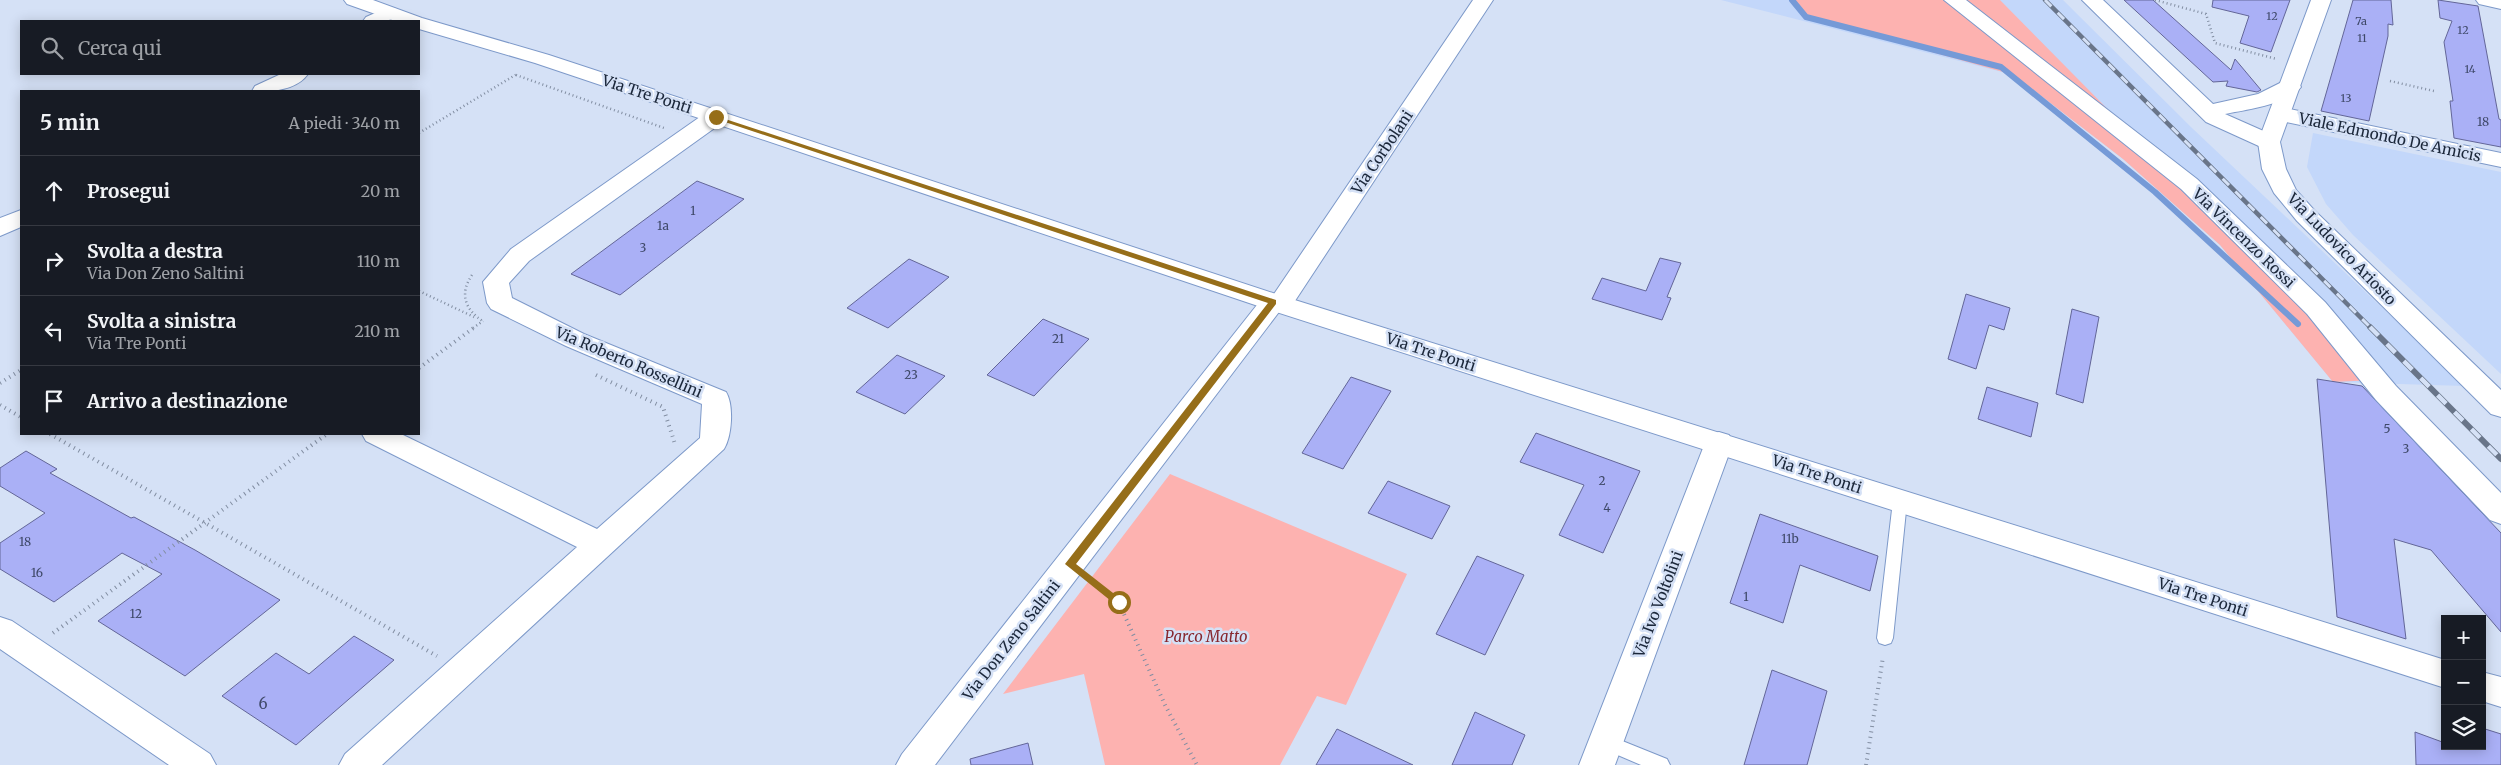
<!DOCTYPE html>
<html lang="it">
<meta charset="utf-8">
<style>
:root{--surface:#171b24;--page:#242831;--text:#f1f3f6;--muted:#9ea1a6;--line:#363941}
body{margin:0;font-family:Merriweather,serif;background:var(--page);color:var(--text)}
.controls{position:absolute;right:15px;bottom:15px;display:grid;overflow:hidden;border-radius:0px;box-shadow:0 2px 12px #0003}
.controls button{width:45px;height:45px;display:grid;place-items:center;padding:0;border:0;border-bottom:1px solid var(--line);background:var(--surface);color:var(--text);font:25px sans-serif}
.stop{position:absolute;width:15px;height:15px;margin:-11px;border:4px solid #966e19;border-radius:50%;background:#fff}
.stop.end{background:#966e19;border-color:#fff;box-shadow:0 1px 5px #0008}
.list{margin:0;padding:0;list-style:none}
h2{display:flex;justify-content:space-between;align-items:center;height:65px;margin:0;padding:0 20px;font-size:21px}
h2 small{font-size:16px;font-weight:400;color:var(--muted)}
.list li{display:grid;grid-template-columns:32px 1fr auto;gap:15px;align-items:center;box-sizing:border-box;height:70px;padding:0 20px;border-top:1px solid var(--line)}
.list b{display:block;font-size:19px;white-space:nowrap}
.list p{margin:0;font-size:16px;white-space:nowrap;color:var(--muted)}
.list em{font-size:16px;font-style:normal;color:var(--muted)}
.icon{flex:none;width:28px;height:28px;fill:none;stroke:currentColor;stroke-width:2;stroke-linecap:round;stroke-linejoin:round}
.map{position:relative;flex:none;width:2501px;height:765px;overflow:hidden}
.search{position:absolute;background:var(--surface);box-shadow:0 2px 12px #0003;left:20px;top:20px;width:400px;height:55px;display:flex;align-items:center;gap:12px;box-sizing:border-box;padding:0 18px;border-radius:0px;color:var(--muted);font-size:19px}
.panel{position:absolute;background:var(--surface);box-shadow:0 2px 12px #0003;left:20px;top:90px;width:400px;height:345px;border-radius:0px}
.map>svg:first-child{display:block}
</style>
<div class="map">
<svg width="2501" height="765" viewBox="0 0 2501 765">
<rect width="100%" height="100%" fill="#d5e1f6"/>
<path fill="#c3d7fa" d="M1721,0H2063L2192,128L2465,386L2333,382L2220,245L2123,159L2014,75Z
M2313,133L2501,172V374L2353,235L2326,204L2307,167Z"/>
<path fill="#fdb2b0" d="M1791,0H2000L2375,380L2333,382L2220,245L2123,159L2014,75L1806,17Z
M1170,474L1407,574L1346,705L1317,696L1280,765H1105L1084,674L1003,694Z"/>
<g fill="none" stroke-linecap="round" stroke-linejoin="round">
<path stroke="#759ad7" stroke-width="6" d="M1792,0L1806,17L2001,67L2155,192L2298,324"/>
</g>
<path fill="#aab0f6" stroke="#636698" d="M2124,0H2153L2231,70L2235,59L2261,90L2257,92L2226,86L2228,81L2213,82Z
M2213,0H2290L2271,52L2240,43L2249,16L2212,7Z
M2353,0H2391L2393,25L2388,24V36L2369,121L2321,111Z
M2438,0L2478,6L2499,119L2501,120V147L2454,138L2450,101H2453L2444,42L2452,21L2440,18Z
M697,181L744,199L620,295L571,274Z
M1660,258L1681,263L1667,297L1671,298L1662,320L1592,299L1602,278L1646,291Z
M909,259L949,277L888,328L847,308Z
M1966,294L2010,308L2004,330L1989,325L1976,369L1948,359Z
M2072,309L2099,317L2083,403L2056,394Z
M1043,319L1089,339L1034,396L987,375Z
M897,355L945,376L905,414L856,392Z
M1351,377L1391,391L1343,469L1302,453Z
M2317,379L2362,386L2501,533V632L2431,550L2394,539L2406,639L2337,617Z
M1987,387L2038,403L2031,437L1978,419Z
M1536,433L1640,471L1603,553L1559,535L1584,485L1520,462Z
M26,451L57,469L50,473L131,518L134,517L195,550L280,600L185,676L98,621L162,574L122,553L54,602L0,569V543L45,513L0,486V468Z
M1388,481L1450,506L1432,539L1368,513Z
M1760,514L1878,556L1870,591L1800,565L1783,623L1730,603Z
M1477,556L1524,575L1485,655L1436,634Z
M354,636L394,660L296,745L222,696L276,653L309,674Z
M1772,670L1827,691L1807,765H1744Z
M1475,712L1525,735L1512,765H1452Z
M2482,728L2501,734V765H2416L2415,732L2445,743V746H2482Z
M1337,729L1413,765H1316Z
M1028,743L1033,765H971L970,759Z"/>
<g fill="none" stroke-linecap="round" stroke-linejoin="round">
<defs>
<path id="lane" d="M1900,495L1905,497L1907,501L1893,638L1891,643L1885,645L1879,643L1877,638L1893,501L1895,497Z
M1605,734L1667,759L1670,765H1641L1599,747L1596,742L1599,737Z"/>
<path id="street" d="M1473,0H1493L1289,310L1279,312L935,765H896L902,754L1264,296L1274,294Z
M1944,0H1966L2197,179L2325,302L2396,386L2501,493V524L2490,520L2376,400L2307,314L2181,189Z
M2082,0H2103L2213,104L2258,94L2282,82L2290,81L2298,82L2301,87C2289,104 2245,110 2225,114L2277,137L2280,142L2277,147L2269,149L2261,147L2206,122Z
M2476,0H2501V9L2479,4Z
M389,7L396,9L399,13C391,24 375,22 363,21L366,17Z
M281,74H308C296,91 270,92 252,91L255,86Z
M2280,107L2501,153V167L2272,119L2269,114L2272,109Z
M715,110L723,112L726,117L723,122L529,261L509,283L512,298L584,334L726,392C734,405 732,436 724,449L382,765H339L345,754L577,547L366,441L362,434H401L597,529L700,438L702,404L566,346L491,309L487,303L483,282L511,249L707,112Z
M21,210V227L0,236V218Z
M1719,432L1729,435L1733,443L1615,765H1579L1705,443L1709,435Z
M0,617L12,621L210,754L216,765H169L0,649Z"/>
<path id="secondary" d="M344,0H373L422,18L549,55L1282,296L2445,660V688L1264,308L535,63L419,29V21H395L347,4Z
M2311,0H2331L2280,142L2286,169L2296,190L2315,211L2501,390V417L2491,414L2297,221L2274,193L2262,169L2258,142Z
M2482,672L2501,677V707L2482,701Z"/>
</defs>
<use href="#lane" stroke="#7d99c9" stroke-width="2"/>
<use href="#street" stroke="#7d99c9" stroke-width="2"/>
<use href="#secondary" stroke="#7d99c9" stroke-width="2"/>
<path stroke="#828ea2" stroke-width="2.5" stroke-dasharray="1 3" stroke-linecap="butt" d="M2155,0L2206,14L2215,43L2277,59
M516,75L664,128
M2390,81L2434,91
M419,133L517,74
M472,275C459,294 465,310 484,322
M419,291L474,317
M473,328L483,321"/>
<path stroke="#828ea2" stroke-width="4" stroke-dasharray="1 4.5" stroke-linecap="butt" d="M419,368L475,327
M596,375L663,407L675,444
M0,383L21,370
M0,405L21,417
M50,434L437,656
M1090,580L1119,603L1165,705L1197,765
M53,633L327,434
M1866,765L1883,657"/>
<use href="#lane" fill="#fff" fill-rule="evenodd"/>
<use href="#street" fill="#fff" fill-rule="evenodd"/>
<use href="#secondary" fill="#fff" fill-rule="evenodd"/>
<defs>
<path id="rail-far1" d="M2045,0L2371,328"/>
<path id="rail" d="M2370,327L2501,459"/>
</defs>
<use href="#rail-far1" stroke="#697589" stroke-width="4.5"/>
<use href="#rail" stroke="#697589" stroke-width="6"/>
<use href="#rail-far1" stroke="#d5e1f6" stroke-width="3" stroke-dasharray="9" stroke-linecap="butt"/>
<use href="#rail" stroke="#d5e1f6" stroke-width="4.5" stroke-dasharray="12" stroke-linecap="butt"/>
</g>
<path fill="#966e19" d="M713,115L1276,300V304L1076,564L1122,600V605H1116L1065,564L1268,303L713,118Z"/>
<g text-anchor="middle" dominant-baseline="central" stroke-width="5" stroke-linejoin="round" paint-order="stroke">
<g font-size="11" fill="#3f4969">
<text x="2272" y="16">12</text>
<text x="2361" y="21">7a</text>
<text x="2463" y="30">12</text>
<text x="2362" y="38">11</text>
<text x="2470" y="69">14</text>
<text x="2346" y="98">13</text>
</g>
<g font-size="12" fill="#3f4969">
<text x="2483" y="121">18</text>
<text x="693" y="210">1</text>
<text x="663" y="225">1a</text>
<text x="643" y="247">3</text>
<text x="1058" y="338">21</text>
<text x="911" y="374">23</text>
<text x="2387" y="428">5</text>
<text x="2406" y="448">3</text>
<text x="1602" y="480">2</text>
<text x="1607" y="507">4</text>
<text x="1790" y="538">11b</text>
<text x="25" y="541">18</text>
<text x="37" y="572">16</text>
<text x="1746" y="596">1</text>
<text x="136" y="613">12</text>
</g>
<g font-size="15" fill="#1b273a" stroke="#d5e1f6">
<text transform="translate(647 94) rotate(18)">Via Tre Ponti</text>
<text transform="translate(2390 137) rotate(12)">Viale Edmondo De Amicis</text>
<text transform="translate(1382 152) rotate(-56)">Via Corbolani</text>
<text transform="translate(2244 238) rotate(44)">Via Vincenzo Rossi</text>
<text transform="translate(2342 249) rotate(46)">Via Ludovico Ariosto</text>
<text transform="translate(1431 352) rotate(18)">Via Tre Ponti</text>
<text transform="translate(629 362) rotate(23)">Via Roberto Rossellini</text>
<text transform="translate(1817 474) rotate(18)">Via Tre Ponti</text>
<text transform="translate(2203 597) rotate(18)">Via Tre Ponti</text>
<text transform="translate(1658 604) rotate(-69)">Via Ivo Voltolini</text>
<text transform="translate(1011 640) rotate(-52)">Via Don Zeno Saltini</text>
</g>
<g font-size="15" font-style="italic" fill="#87272e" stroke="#d5e1f6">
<text x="1206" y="636">Parco Matto</text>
</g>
<g font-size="15" fill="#3f4969">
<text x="263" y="703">6</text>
</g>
</g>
</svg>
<div class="controls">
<button>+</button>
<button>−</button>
<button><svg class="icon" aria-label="layers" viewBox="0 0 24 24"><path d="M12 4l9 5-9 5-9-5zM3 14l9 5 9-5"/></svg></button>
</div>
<div class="stop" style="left:1119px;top:602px"></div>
<div class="stop end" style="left:716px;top:117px"></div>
<div class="search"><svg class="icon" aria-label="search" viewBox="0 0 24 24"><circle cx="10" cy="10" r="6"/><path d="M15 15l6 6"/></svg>Cerca qui</div>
<section class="panel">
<h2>5 min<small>A piedi · 340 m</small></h2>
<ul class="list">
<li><svg class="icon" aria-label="ahead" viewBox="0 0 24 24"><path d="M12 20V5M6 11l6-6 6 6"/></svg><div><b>Prosegui</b></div><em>20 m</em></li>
<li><svg class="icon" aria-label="right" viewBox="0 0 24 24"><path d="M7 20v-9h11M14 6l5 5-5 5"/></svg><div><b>Svolta a destra</b><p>Via Don Zeno Saltini</p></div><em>110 m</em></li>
<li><svg class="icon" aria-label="left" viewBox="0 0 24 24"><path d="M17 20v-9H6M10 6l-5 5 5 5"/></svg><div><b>Svolta a sinistra</b><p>Via Tre Ponti</p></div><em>210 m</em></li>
<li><svg class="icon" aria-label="arrive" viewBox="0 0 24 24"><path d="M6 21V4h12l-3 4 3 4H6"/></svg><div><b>Arrivo a destinazione</b></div></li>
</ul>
</section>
</div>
